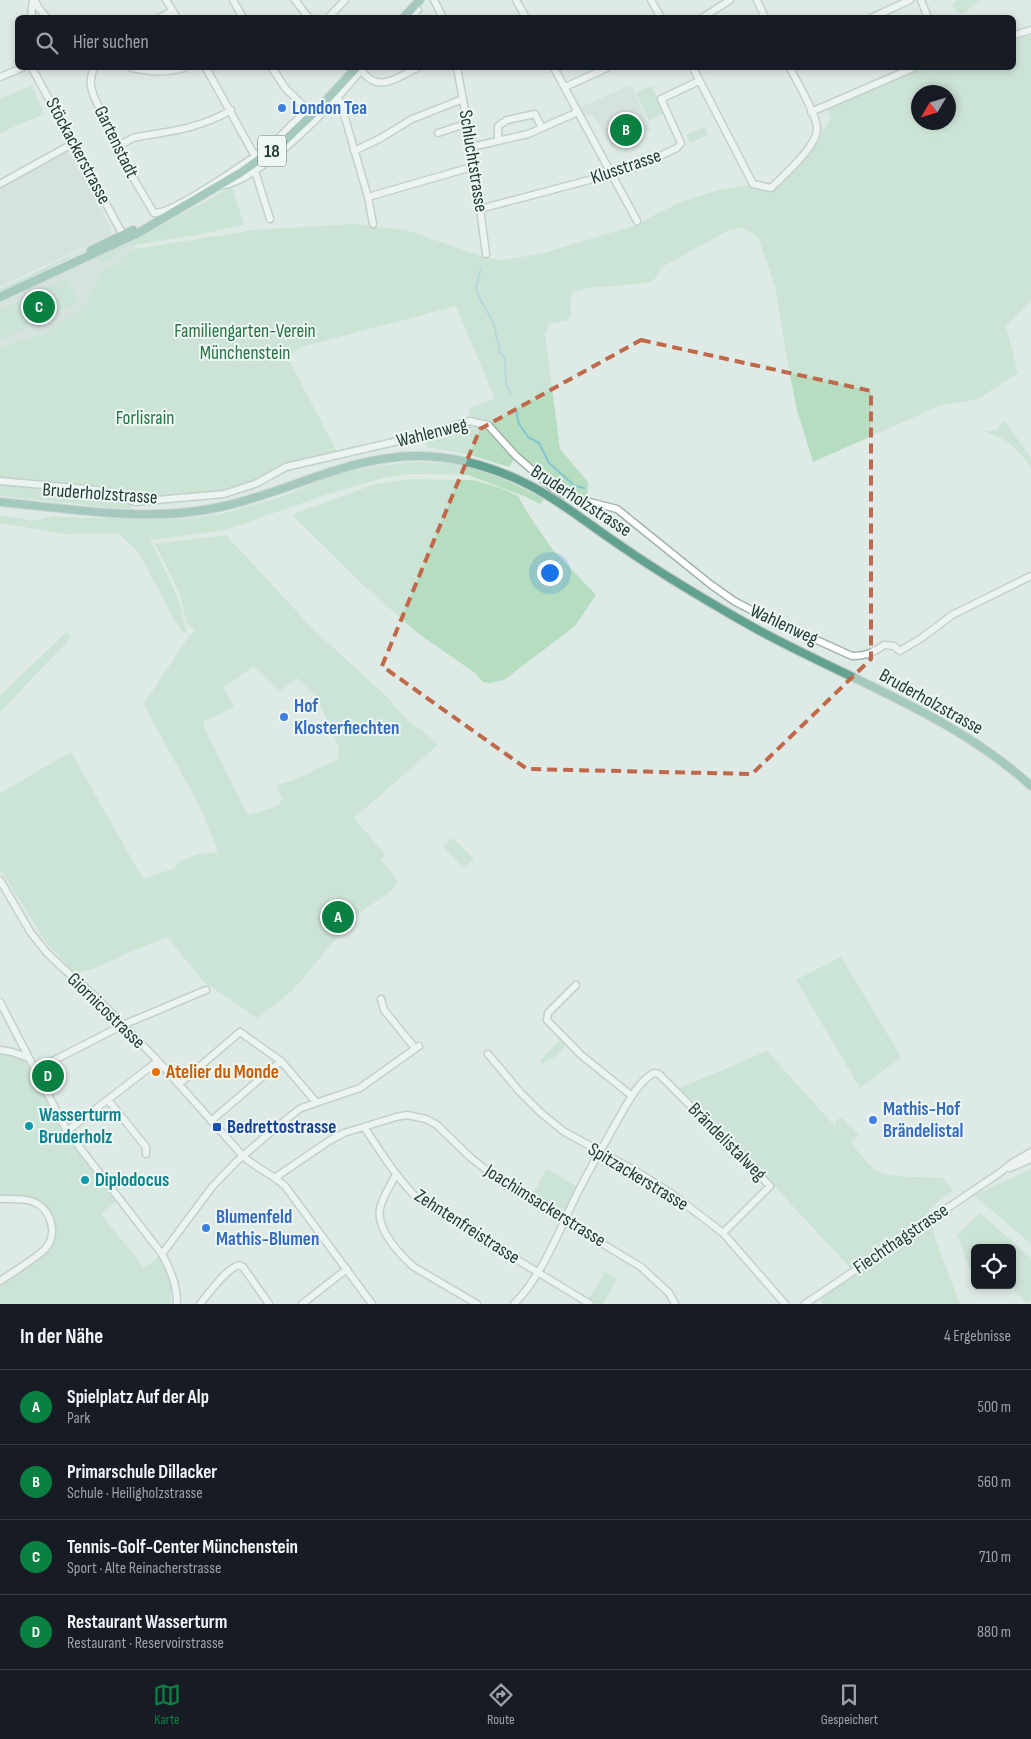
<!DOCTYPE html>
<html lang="de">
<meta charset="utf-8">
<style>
:root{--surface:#171b24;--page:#20242c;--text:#f1f3f6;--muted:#9ea1a6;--line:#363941;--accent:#0b8043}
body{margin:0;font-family:"Sofia Sans Condensed",sans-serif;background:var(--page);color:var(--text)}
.controls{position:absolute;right:15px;bottom:15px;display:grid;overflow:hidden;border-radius:8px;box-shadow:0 2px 8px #0003}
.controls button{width:45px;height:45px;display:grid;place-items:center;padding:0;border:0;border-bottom:1px solid var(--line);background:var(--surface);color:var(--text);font:25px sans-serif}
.compass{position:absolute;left:911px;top:85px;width:45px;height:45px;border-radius:50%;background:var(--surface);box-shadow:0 2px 8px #0003;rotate:232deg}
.you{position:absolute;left:549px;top:572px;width:18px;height:18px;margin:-12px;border:4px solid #fff;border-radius:50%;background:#1a73e8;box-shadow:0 0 0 8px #1a73e833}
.badge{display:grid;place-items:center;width:32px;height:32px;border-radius:50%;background:var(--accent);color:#fff;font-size:16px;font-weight:700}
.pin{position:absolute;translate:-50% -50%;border:2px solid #fff;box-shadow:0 1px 5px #0006}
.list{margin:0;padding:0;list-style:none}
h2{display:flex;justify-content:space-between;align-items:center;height:65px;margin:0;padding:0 20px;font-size:21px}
h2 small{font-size:16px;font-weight:400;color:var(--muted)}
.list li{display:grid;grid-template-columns:32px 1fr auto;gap:15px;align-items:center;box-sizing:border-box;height:75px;padding:0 20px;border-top:1px solid var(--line)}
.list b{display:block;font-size:19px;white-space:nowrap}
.list p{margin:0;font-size:16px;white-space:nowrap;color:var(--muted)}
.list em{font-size:16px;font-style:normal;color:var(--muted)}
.icon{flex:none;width:28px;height:28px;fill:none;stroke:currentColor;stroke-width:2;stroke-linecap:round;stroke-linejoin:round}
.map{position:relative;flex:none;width:1031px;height:1304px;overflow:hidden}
.search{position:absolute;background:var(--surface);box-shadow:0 2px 8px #0003;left:15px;right:15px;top:15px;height:55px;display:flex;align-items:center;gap:12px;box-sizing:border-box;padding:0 18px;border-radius:8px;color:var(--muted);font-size:19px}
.sheet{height:365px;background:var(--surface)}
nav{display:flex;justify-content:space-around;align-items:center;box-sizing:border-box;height:70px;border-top:1px solid var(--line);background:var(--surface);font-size:14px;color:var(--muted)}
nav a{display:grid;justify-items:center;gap:2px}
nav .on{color:var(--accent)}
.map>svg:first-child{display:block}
</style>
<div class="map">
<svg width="1031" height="1304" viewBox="0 0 1031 1304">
<rect width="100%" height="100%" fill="#deeae5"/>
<path fill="#ccdad4" d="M631,85L651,130L613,148L592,114L584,117L579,108Z
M65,153H69L74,157L111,228V234L0,287V188Z
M132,241L136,249L101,273L85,305L48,332L0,347V302Z"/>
<path fill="#b6ddc0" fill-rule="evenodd" d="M958,0H980L961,15L952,5Z
M1031,36V300L1006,326L1018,373L978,399L939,406L813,462L797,410L788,365L775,286L758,237L743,228L729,230L662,267L654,280L646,283L587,288L572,293L570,303L571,315L567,321L549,324L545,335L560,449L588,482L587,501L555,490L516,456L509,467L467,454L426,447V436L469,421V408L495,399L456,306L301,347L288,358L337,452L286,467L265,478L258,476L256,482L233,490L177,497L131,499L97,488L0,477V347L48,332L85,305L101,273L136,249L254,230L355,224L406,230L487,258L504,260L544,253L640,224C659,209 712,189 737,187C749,185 760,187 771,191L812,148L831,118L827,109L922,68H1014V40ZM918,92H948V122H918Z
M32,85L44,114L0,133V99Z
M652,86L664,113L649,121L636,93Z
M705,127L708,135L690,143L686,135Z
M232,187L244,225L196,235L129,246L134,240Z
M110,237L0,294V289Z
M126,245L125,249L110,258L103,264L96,257L120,246Z
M67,278L79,302L0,340V311Z
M1004,420L1031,458V468C1015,446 1009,440 984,431L997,430Z
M412,462C427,463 444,462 458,465C489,471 516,484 544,499L540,504L524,496L468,475L413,474L386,477L328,494L225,530L150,540L171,583L178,599L187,633L182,631L175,621L139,553L118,533L66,534L0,523V515L34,521L52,516L81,518L184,519L222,514L284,496L336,474L377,466Z
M412,479L473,480L501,488L518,496L528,514L553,550L596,595L575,626L504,680L489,683L483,682L475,673L419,634L362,584L296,519L293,514L376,484Z
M0,482C43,486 92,485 131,504L133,510L0,496Z
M226,535L313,629L388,698L407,720L428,735L438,745L354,818L385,854L381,860L397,880V884L387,894L365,909L351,921L293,990L257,1018L204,982L176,948L169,937L134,950L94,969L74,973L47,944L0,869V793L71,752L143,879L175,868L180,861L196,855L218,852L200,807L145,707V702L189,636L195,631L187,624L180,594L155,544ZM253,667L264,675L280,691L297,678L317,698L339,747L338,759L292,781L277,785L282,799L278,806L248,815L204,727V722L234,707L224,687Z
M65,633H68L70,638L67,642L0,712V696Z
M453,838L474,859L463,868L443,847Z
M841,957L901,1057L860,1088L796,980Z
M560,1039L566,1045L553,1059L551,1058L543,1064L540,1061Z
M0,1050L21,1056L31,1071L64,1135L116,1202L101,1214L144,1268L159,1257L171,1285V1304H0V1281L44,1249L52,1229L40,1205L0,1199Z
M767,1051L831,1122L836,1125V1121L841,1117L859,1134L851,1143C859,1152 868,1166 879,1172C890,1178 929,1177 943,1178L953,1190L929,1209L935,1238L960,1304H823L819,1297L857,1275L762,1173L746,1153L678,1089Z
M547,1169L576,1186L564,1212L559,1213L531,1197Z
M1031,1169V1244L974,1195Z
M980,1213L1031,1258V1299L1027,1303L1008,1285H1012V1248H975V1273L971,1271L957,1235Z
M605,1272L617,1279L603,1304H597L589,1299Z"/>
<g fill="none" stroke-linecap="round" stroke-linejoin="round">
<path stroke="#83c6d2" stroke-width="2" d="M481,268L476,287L478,295L494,324L500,352L505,358L506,384L511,394
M515,406L519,424L528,437L539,443L549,463L575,486L584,488"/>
<defs>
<path id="minor" d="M35,0L38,7L47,18
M166,0L177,18
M233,0L243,18
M295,0L309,18
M434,0L443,18
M516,0L526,18
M651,0L661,18
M757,0L765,18
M921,0L928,18
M31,18L33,0
M159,18L173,11
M328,18L345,0
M410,18L418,10
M702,18L730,0
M871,18L910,0
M1014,35L1031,30
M32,68L123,235
M94,68C89,79 90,87 95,99L129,171L154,213C174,214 258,155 276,140C289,129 301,111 318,109
M132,68C153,72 164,73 184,68
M206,68L256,158
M272,68L286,89L308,110
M457,68L472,147L486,254
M554,68L637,221
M693,68L753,184L771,188C783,176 818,146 817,128C816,113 797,82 790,68
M361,70C378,94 396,78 417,68
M0,77L22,68
M565,87L607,68
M337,96L341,104L368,197L373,224
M811,112L913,68
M438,133L468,123
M498,141V126L507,120L535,114L542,128
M118,146L133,138L142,136C174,131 203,127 231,110
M472,147L528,134L578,112
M354,151L381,138L412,119L463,99
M255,171L270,219
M0,184L74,143
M220,186C264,179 335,102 363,68
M368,197L475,166
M480,209L634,168L677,148L681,143L661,99L699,81
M0,481L97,490L118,496L135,502L224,494L255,484L286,467L424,435L469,421L488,425L516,456L555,490L570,497L617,509L710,584L734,601L757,613L852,656C865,656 873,653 884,645L894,646L900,651L923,637L952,615L1031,576
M0,880L31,933L47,953L65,970L97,998L158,1061L243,1156C256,1168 272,1174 285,1186L372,1304
M576,985L548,1013L547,1020L581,1055L632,1096
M381,999L384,1010L415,1048
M0,1002L67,1131L162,1254C171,1271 177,1285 177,1304
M0,1050L12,1052L29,1058
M488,1054L520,1092L541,1113L563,1131L639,1173L671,1193L723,1233L785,1304
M35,1070L123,1025L206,990
M179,1084L240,1032L281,1061L316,1102
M108,1100L146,1147V1154
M211,1121L281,1061
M364,1127C381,1152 397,1179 419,1200L590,1304
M67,1131L158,1061
M1010,1168L1031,1159
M396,1174C391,1185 382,1197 380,1209C376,1229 400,1255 414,1267L477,1304
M276,1177L329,1141L344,1133L396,1117L407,1115L426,1119L437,1125L470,1157L505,1185L641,1267L669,1293L675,1304
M0,1199C10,1199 22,1198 31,1201C51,1207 59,1234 45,1249C35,1259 13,1272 0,1281
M162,1254L212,1187L236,1162L279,1125L301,1108L360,1088L419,1046
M200,1304C209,1293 226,1269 239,1265L243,1267L269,1304
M302,1304L347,1269
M514,1304C544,1274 561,1225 580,1188C592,1165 605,1143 617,1121C626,1106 638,1081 654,1073L659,1074L770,1186L723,1233
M805,1304L998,1174L1012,1163L1031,1152"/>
<path id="major" d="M403,18L420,0
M91,250L133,230
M0,297L138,233L240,173L280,145L318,109L356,68
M0,502C73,509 148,523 220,507C287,493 348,456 417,456C453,456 489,466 521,481C557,498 588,524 621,546C663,575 707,601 751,626C844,678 953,714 1031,786"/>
</defs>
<use href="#minor" stroke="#a1b2ac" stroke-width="9"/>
<use href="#major" stroke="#bcc4c2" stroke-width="10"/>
<use href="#minor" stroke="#fff" stroke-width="6"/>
<use href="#major" stroke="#61a190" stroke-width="8"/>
</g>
<path d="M0 0H1031V1304H0ZM641,340L871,391V659L752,774L527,769L382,666L480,429Z" fill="#deeae5" fill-opacity=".55" fill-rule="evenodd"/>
<path fill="none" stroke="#c06849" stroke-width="4" stroke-dasharray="10 6" stroke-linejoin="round" d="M641,340L871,391V659L752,774L527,769L382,666L480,429Z"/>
<g fill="#3f7fe0" stroke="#eef7f3" stroke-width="2">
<circle cx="282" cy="108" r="5"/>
<circle cx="284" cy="717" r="5"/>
<circle cx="873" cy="1120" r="5"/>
<circle cx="206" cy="1228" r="5"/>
</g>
<circle fill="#e8710a" stroke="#eef7f3" stroke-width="2" cx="156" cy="1072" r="5"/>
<g fill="#0f9aa8" stroke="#eef7f3" stroke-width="2">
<circle cx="29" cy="1126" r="5"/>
<circle cx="85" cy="1180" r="5"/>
</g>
<rect fill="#1a4fb4" stroke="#eef7f3" stroke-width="2" x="212" y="1122" width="10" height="10" rx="2.5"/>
<g text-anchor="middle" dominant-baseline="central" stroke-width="4" stroke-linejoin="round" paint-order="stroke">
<rect fill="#eef7f3" stroke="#5d736d" stroke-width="1" x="258" y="135.5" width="28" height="31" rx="4"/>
<g font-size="18" font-weight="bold" fill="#1f3a33">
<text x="272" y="151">18</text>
</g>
<g font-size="19" font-weight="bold" fill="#366cbe" stroke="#eef7f3" text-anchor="start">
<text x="292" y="108">London Tea</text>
<text x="294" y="706">Hof<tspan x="294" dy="22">Klosterfiechten</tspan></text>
<text x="883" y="1109">Mathis-Hof<tspan x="883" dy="22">Brändelistal</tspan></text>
<text x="216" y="1217">Blumenfeld<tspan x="216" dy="22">Mathis-Blumen</tspan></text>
</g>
<g font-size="19" fill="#1f3a33" stroke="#eef7f3">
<text transform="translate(116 142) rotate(64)">Gartenstadt</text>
<text transform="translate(78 151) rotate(62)">Stöckackerstrasse</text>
<text transform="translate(473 161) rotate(81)">Schluchtstrasse</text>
<text transform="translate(626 167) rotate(-19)">Klusstrasse</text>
<text transform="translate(432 433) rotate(-14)">Wahlenweg</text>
<text transform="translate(100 494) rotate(4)">Bruderholzstrasse</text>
<text transform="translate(581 501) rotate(33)">Bruderholzstrasse</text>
<text transform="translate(784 625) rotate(25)">Wahlenweg</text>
<text transform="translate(931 702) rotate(29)">Bruderholzstrasse</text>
<text transform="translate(106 1011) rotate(44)">Giornicostrasse</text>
<text transform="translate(727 1142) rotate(45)">Brändelistalweg</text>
<text transform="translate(638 1177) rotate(31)">Spitzackerstrasse</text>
<text transform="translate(545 1206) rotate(32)">Joachimsackerstrasse</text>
<text transform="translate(467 1227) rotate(33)">Zehntenfreistrasse</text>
<text transform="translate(901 1239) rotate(-34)">Fiechthagstrasse</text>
</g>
<g font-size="19" fill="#287244" stroke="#eef7f3">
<text x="245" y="331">Familiengarten-Verein<tspan x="245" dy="22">Münchenstein</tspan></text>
<text x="145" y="418">Forlisrain</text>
</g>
<g font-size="19" font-weight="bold" fill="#c56008" stroke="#eef7f3" text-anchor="start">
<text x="166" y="1072">Atelier du Monde</text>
</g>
<g font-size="19" font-weight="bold" fill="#0d838f" stroke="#eef7f3" text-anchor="start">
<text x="39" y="1115">Wasserturm<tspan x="39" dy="22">Bruderholz</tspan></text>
<text x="95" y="1180">Diplodocus</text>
</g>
<g font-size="19" font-weight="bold" fill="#164399" stroke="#eef7f3" text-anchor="start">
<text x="227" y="1127">Bedrettostrasse</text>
</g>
</g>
</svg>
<div class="controls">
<button><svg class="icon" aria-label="locate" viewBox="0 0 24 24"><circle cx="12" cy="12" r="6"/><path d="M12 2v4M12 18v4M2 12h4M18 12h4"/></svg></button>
</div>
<svg class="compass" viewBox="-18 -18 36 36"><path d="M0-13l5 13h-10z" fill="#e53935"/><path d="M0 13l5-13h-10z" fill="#9ea1a6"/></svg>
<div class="you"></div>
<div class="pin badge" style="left:338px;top:917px">A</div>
<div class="pin badge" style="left:626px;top:130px">B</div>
<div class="pin badge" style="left:39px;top:307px">C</div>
<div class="pin badge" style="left:48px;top:1076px">D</div>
<div class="search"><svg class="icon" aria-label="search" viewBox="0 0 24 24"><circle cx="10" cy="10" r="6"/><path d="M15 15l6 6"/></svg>Hier suchen</div>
</div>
<section class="sheet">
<h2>In der Nähe<small>4 Ergebnisse</small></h2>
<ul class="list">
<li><span class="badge">A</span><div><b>Spielplatz Auf der Alp</b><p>Park</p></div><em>500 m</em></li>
<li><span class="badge">B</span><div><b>Primarschule Dillacker</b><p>Schule · Heiligholzstrasse</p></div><em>560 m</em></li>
<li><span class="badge">C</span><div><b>Tennis-Golf-Center Münchenstein</b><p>Sport · Alte Reinacherstrasse</p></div><em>710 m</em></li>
<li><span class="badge">D</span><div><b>Restaurant Wasserturm</b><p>Restaurant · Reservoirstrasse</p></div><em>880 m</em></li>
</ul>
</section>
<nav>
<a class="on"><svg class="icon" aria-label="map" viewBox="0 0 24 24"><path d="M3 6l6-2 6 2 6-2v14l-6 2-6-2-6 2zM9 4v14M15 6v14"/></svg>Karte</a>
<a><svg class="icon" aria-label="directions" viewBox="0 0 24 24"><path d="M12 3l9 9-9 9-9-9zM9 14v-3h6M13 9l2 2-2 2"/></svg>Route</a>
<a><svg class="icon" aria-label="saved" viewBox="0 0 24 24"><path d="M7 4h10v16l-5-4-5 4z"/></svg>Gespeichert</a>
</nav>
